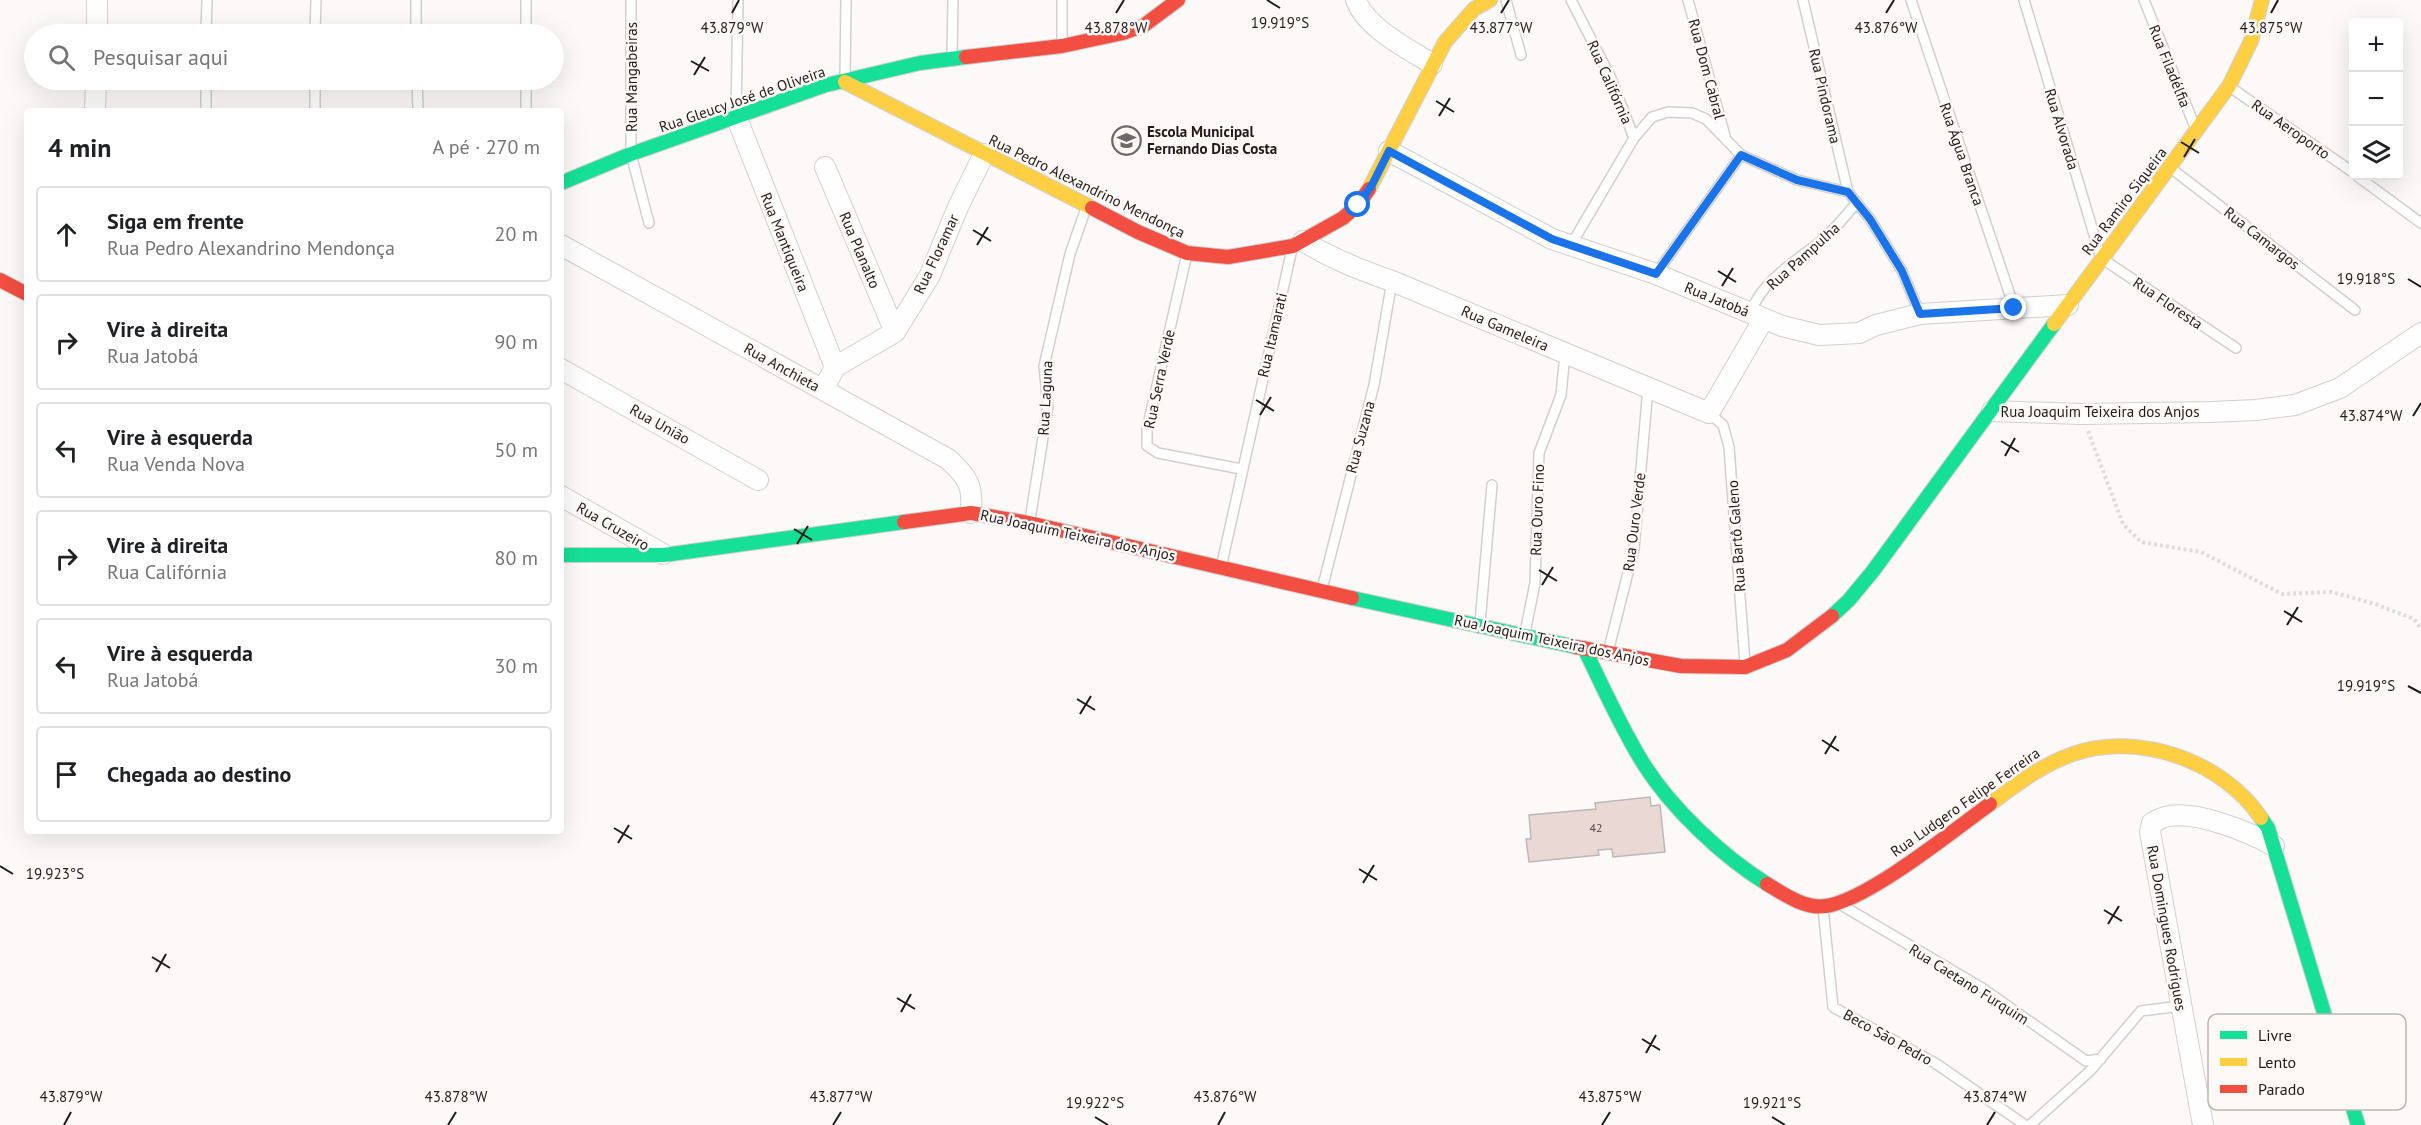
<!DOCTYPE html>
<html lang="pt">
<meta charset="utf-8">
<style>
:root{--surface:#fff;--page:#f2f2f2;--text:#202124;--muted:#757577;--line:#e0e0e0}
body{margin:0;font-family:"PT Sans",sans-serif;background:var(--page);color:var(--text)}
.controls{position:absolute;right:18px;top:18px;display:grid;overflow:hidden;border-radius:6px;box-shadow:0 6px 24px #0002}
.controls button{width:54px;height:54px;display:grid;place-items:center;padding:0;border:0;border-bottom:2px solid var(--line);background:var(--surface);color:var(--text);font:30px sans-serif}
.stop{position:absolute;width:18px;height:18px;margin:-14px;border:4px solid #1a73e8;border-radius:50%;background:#fff}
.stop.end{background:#1a73e8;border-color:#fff;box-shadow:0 2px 6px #0008}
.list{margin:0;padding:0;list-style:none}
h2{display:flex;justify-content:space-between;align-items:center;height:78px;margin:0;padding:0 24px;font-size:26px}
h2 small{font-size:20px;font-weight:400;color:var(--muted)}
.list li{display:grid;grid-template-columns:39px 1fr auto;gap:18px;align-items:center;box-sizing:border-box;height:96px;margin:0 12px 12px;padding:0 12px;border:2px solid var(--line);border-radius:6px}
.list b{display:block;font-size:22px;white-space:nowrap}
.list p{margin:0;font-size:20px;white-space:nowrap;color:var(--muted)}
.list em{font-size:20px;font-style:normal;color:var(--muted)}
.icon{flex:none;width:33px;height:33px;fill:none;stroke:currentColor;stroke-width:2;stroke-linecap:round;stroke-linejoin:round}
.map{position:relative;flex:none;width:2421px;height:1125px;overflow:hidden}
.search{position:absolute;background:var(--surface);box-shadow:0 6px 24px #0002;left:24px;top:24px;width:540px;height:66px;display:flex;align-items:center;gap:15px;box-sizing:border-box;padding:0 21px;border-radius:33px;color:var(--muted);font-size:22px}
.panel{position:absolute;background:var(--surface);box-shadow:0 6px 24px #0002;left:24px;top:108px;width:540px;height:726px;border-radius:6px}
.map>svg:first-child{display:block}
</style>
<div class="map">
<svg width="2421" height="1125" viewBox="0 0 2421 1125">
<rect width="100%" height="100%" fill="#fdf9f8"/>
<path fill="#e9d8d4" stroke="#bcb8b7" stroke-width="1.5" d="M1650,797L1651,806L1660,805L1665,852L1613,857L1612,849L1598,850L1599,855L1529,862L1526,839H1531L1529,815L1596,809L1595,803Z"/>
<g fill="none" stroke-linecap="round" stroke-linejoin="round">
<defs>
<path id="lane" d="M416,0V34
M526,0V34
M631,0V154L649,223
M1506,0L1521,55
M1571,0L1610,76L1634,138L1652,117L1668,112L1692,113L1706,119L1741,155L1797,180L1848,192L1870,219L1902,271L1920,314
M1688,0L1725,136
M1803,0L1848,192
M1911,0L2014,307
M2024,0L2101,258L2236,348
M2144,0L2195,127
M206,34L207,0
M315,34L316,0
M1062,44V0
M952,55L953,0
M845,79L846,0
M417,80L418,111
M526,80V111
M2230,87L2354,173
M206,111V80
M315,111V80
M736,114L738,0
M2172,169L2355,310
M2357,176L2421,223
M1571,245L1634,138
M1187,254L1147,429V446L1158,453L1241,469
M1656,274L1741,155
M1751,312C1762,280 1797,261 1822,240C1836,228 1846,216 1857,202
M1709,413L1723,425L1729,447L1745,664
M1030,520L1048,406L1044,366L1070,254L1086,208
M1222,563L1292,249
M1322,589L1374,385L1392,281
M1480,623L1492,485
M1525,633L1535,583L1539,453L1561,395L1565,353
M1608,652L1634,549L1648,388
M1843,906L1982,988L2086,1061L2101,1059
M1823,908L1833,1007L1935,1063L2025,1125
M2030,1125L2090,1071L2141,1011L2180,1006"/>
<path id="street" d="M1356,0C1366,28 1407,48 1432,64
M97,34V0
M95,111L96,80
M736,116L835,367
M1389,151L1552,239L1656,274L1782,326L1819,335L1840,334L1859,333L1876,325L1920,314L2068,305
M825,167L895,332
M1303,241C1332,259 1360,270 1392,281L1709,413L1763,320
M561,245L948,459C969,478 973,486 971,513
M561,369L758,480
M823,390L835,367L895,332L930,275L958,207L984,154
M1992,411L2081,414L2210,412L2256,410L2295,405L2340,388L2421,333
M561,496L663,554
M2203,1125L2150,832L2152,823C2156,821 2160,818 2165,817C2194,809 2249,832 2274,846"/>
<path id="fast" d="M561,183L631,154L826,85L920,63L966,57
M561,555H664L904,522
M1352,598L1576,647
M1832,616L1849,600L1873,571L2054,324
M1584,648C1603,687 1620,726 1643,763C1671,808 1722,856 1767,884
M2261,818L2268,828L2358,1125"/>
<path id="slow" d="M845,82L1092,208
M1369,189L1445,42L1474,9L1490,0
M2054,324L2229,86L2251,41L2262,0
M1990,804C2016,785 2041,765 2073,754C2138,731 2223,761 2261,818"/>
<path id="jam" d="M966,57L1062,46L1123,33L1143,26L1178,0
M1092,208L1138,232L1187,253L1228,257L1293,246L1343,218L1358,205L1369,189
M0,280L27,294
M904,522L971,513L1029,523L1352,598
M1576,647L1681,666L1745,667L1787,650L1832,616
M1767,884C1785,895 1805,909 1826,906C1868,900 1954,830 1990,804"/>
</defs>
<use href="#lane" stroke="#d3cfce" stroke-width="12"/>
<use href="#street" stroke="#d3cfce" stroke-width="22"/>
<use href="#fast" stroke="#d3cfce" stroke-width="16"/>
<use href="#slow" stroke="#d3cfce" stroke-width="16"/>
<use href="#jam" stroke="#d3cfce" stroke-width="16"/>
<path stroke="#dedddd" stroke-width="4" stroke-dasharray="3 3" stroke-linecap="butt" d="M2088,431L2123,524L2141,542L2201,552L2282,594L2332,592L2375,604L2414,619L2421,629"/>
<use href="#lane" stroke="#fffefe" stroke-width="9"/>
<use href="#street" stroke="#fffefe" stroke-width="20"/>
<use href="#fast" stroke="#16e098" stroke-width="14"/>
<use href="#slow" stroke="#ffcf43" stroke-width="14"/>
<use href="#jam" stroke="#f24e42" stroke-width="14"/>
</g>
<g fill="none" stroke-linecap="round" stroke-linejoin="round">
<path stroke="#1a73e8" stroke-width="8" d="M1358,205L1372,185L1389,151L1552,239L1656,274L1741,155L1797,180L1848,192L1870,219L1902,271L1920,314L2014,308"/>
</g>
<path fill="none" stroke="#1e1b1a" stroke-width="2" d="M1267,0L1280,8M732,13L739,0M1116,13L1124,0M1501,13L1509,0M1886,13L1894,0M2271,13L2278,0M691,61L709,71M694,75L705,57M1436,101L1454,112M1439,116L1450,98M2181,142L2199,153M2184,157L2195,139M973,230L991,241M977,245L988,227M1718,271L1736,282M2408,279L2421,287M1722,286L1733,268M1256,400L1274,411M1260,415L1271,397M2413,416L2421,403M2001,441L2019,452M2005,456L2015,438M794,529L812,540M797,544L808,526M1539,570L1557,581M1542,585L1553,567M2284,611L2302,622M2287,625L2298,607M2408,686L2421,693M1077,699L1095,710M1080,714L1091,696M1822,740L1839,751M1825,754L1836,736M614,828L632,839M618,843L629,825M0,866L13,874M1359,869L1377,880M1363,883L1374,865M2104,910L2122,921M2108,924L2119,906M152,957L170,968M156,972L166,954M897,998L915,1009M901,1012L911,994M1642,1039L1660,1050M1646,1053L1656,1035M1095,1117L1108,1125M1772,1117L1785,1125M64,1125L71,1112M448,1125L456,1112M833,1125L841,1112M1218,1125L1225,1112M1602,1125L1610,1112M1987,1125L1995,1112"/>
<defs>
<symbol id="school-ring" viewBox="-11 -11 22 22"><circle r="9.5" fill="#fef8f7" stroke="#6c6968" stroke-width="1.5"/><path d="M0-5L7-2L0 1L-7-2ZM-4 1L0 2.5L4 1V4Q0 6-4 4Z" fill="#6c6968"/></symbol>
</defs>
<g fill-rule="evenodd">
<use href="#school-ring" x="1110" y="124" width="33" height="33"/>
</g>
<g text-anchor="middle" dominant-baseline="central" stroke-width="5" stroke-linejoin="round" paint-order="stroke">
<g font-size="12" fill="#514a48">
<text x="1596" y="827">42</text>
</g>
<g font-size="15" fill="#1e1b1a" stroke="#fef8f7">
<text transform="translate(2170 66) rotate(68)">Rua Filadélfia</text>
<text transform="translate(1707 69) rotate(75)">Rua Dom Cabral</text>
<text transform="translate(631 77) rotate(-90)">Rua Mangabeiras</text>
<text transform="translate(1610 82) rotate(66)">Rua Califórnia</text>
<text transform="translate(1825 96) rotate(77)">Rua Pindorama</text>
<text transform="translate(742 99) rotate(-19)">Rua Gleucy José de Oliveira</text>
<text transform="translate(2062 129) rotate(73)">Rua Alvorada</text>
<text transform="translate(2291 129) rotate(35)">Rua Aeroporto</text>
<text transform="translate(1962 154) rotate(71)">Rua Água Branca</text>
<text transform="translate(1087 186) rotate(26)">Rua Pedro Alexandrino Mendonça</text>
<text transform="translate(2124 201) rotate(-53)">Rua Ramiro Siqueira</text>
<text transform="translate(2262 238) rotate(38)">Rua Camargos</text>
<text transform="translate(785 242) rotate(68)">Rua Mantiqueira</text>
<text transform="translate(860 250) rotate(67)">Rua Planalto</text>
<text transform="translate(936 254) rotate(-65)">Rua Floramar</text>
<text transform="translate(1803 256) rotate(-42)">Rua Pampulha</text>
<text transform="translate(1717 299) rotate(22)">Rua Jatobá</text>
<text transform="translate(2168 303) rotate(34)">Rua Floresta</text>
<text transform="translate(1505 328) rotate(23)">Rua Gameleira</text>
<text transform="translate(1272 335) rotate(-77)">Rua Itamarati</text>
<text transform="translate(782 367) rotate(29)">Rua Anchieta</text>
<text transform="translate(1159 379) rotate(-78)">Rua Serra Verde</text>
<text transform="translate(1045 398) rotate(-87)">Rua Laguna</text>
<text x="2100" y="411">Rua Joaquim Teixeira dos Anjos</text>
<text transform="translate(660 424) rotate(29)">Rua União</text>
<text transform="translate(1360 437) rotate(-75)">Rua Suzana</text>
<text transform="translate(1537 510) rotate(-88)">Rua Ouro Fino</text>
<text transform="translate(1634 522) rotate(-83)">Rua Ouro Verde</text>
<text transform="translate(613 526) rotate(30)">Rua Cruzeiro</text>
<text transform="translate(1078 535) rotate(12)">Rua Joaquim Teixeira dos Anjos</text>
<text transform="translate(1736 536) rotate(-94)">Rua Bartô Galeno</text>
<text transform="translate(1552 640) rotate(12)">Rua Joaquim Teixeira dos Anjos</text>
<text transform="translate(1965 802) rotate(-35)">Rua Ludgero Felipe Ferreira</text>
<text transform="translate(2167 928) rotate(80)">Rua Domingues Rodrigues</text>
<text transform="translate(1969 984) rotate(32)">Rua Caetano Furquim</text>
<text transform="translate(1888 1037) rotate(29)">Beco São Pedro</text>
</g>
<g font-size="15" font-weight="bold" fill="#1e1b1a" stroke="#fef8f7" text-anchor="start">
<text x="1147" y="131">Escola Municipal<tspan x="1147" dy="17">Fernando Dias Costa</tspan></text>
</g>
</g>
<rect x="2208" y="1014" width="198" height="96" rx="9" fill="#fef8f7" stroke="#bbb6b5" stroke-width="1.5"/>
<rect x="2220" y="1031" width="27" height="8" fill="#16e098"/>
<rect x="2220" y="1058" width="27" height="8" fill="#ffcf43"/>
<rect x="2220" y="1085" width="27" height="8" fill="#f24e42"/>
<g font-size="16" fill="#1e1b1a">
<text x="2258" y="1041">Livre</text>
<text x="2258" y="1068">Lento</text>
<text x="2258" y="1095">Parado</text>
</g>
<g font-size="15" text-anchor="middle" fill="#1e1b1a" stroke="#fef8f7" stroke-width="5" stroke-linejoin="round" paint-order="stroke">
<text x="1280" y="28">19.919°S</text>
<text x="732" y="33">43.879°W</text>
<text x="1116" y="33">43.878°W</text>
<text x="1501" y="33">43.877°W</text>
<text x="1886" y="33">43.876°W</text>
<text x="2271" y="33">43.875°W</text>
<text x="2366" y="284">19.918°S</text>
<text x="2371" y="421">43.874°W</text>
<text x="2366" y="691">19.919°S</text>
<text x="55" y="879">19.923°S</text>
<text x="71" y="1102">43.879°W</text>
<text x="456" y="1102">43.878°W</text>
<text x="841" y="1102">43.877°W</text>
<text x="1225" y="1102">43.876°W</text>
<text x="1610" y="1102">43.875°W</text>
<text x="1995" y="1102">43.874°W</text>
<text x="1095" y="1108">19.922°S</text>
<text x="1772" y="1108">19.921°S</text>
</g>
</svg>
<div class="controls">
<button>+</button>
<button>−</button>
<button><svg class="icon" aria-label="layers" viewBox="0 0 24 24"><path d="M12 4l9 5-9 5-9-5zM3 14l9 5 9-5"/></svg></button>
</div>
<div class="stop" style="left:1358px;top:205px"></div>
<div class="stop end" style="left:2014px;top:308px"></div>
<div class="search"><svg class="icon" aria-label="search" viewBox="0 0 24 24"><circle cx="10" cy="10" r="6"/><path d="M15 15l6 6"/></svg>Pesquisar aqui</div>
<section class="panel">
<h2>4 min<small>A pé · 270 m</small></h2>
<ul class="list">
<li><svg class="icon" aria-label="ahead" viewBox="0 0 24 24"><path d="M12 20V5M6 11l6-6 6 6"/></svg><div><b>Siga em frente</b><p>Rua Pedro Alexandrino Mendonça</p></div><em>20 m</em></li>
<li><svg class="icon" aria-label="right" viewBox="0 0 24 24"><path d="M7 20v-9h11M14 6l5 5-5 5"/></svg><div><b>Vire à direita</b><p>Rua Jatobá</p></div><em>90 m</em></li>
<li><svg class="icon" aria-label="left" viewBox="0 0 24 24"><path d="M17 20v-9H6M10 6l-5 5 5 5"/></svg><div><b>Vire à esquerda</b><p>Rua Venda Nova</p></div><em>50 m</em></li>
<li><svg class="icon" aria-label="right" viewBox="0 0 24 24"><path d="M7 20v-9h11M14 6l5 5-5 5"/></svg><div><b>Vire à direita</b><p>Rua Califórnia</p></div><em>80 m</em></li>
<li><svg class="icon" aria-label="left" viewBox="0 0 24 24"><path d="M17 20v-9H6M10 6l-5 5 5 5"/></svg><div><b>Vire à esquerda</b><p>Rua Jatobá</p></div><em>30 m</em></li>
<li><svg class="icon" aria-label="arrive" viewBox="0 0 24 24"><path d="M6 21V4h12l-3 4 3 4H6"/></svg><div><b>Chegada ao destino</b></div></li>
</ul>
</section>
</div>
